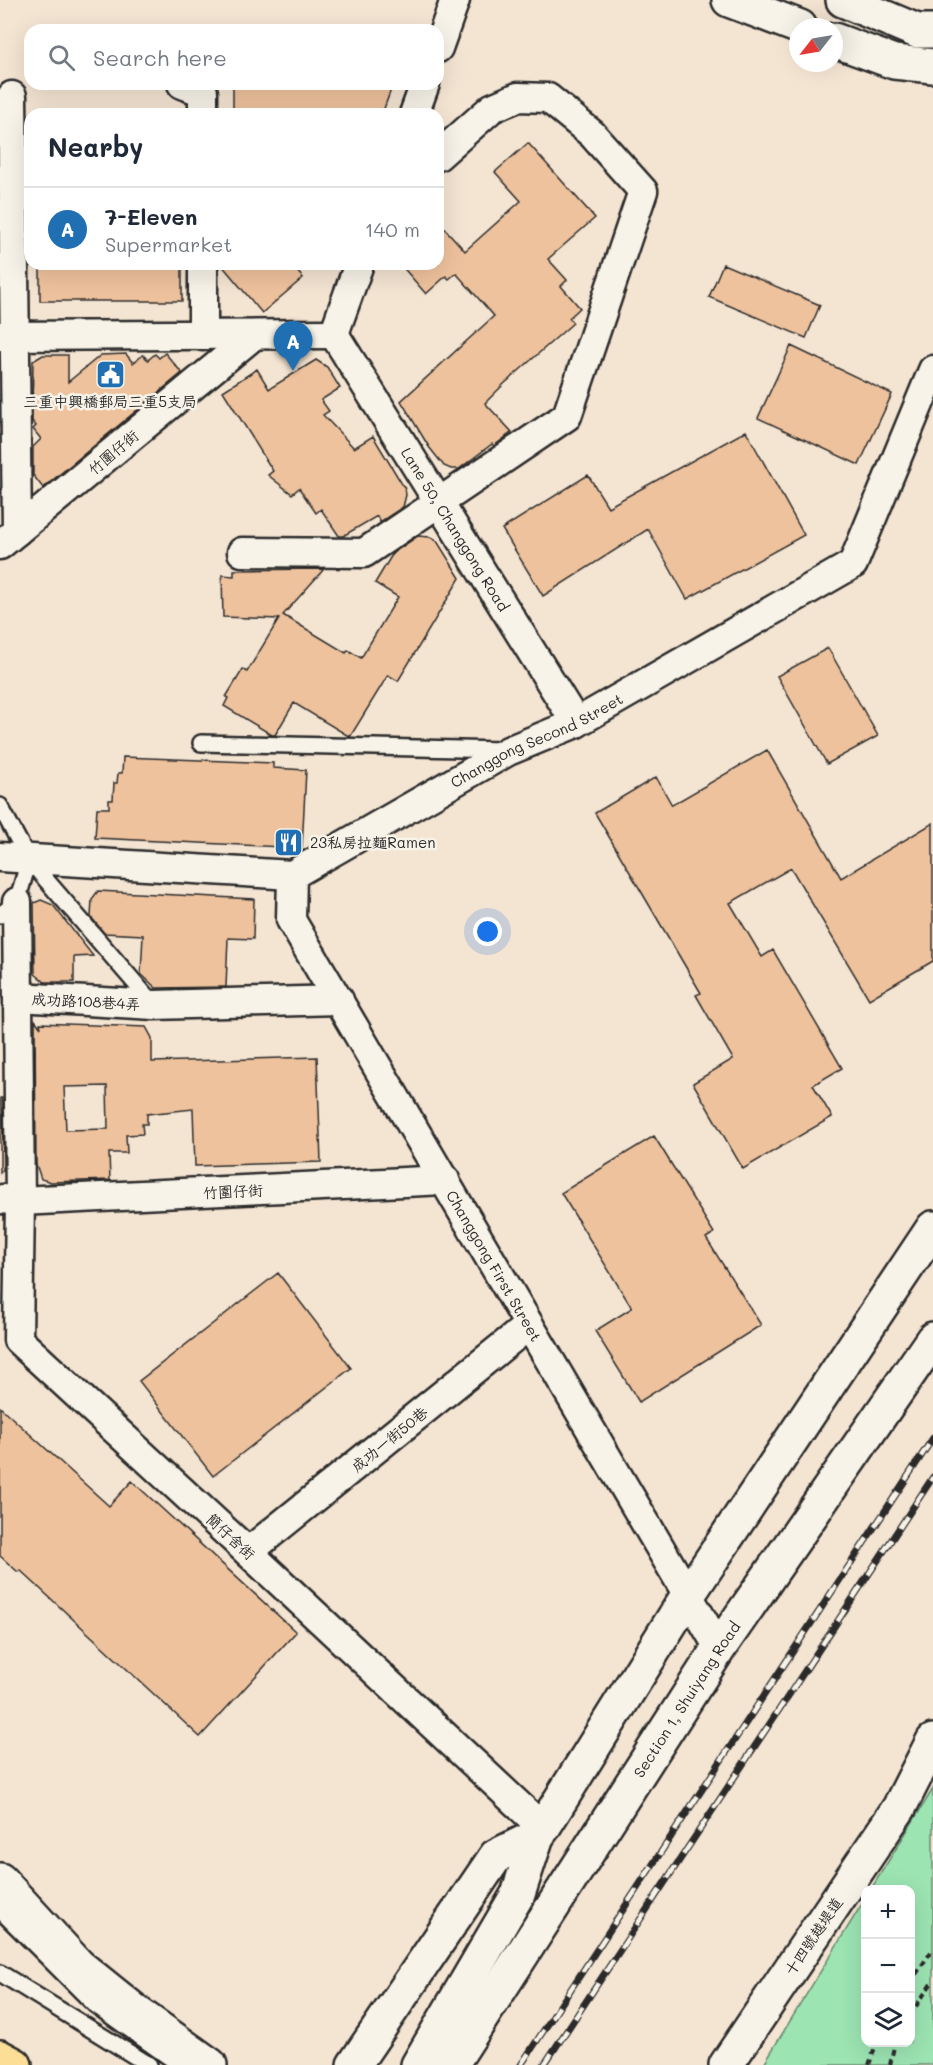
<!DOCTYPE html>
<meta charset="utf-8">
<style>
:root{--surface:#fff;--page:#f6f6f7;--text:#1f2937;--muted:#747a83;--line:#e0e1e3;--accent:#1f6fb2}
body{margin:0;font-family:Mali,"LXGW WenKai TC",sans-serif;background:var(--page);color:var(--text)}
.controls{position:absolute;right:18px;bottom:18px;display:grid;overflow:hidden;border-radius:12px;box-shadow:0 6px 24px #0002}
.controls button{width:54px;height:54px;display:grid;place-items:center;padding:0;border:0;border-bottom:2px solid var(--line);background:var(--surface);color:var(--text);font:30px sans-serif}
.compass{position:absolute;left:789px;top:18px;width:54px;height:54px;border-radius:50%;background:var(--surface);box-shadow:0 6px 24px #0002;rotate:239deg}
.you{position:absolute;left:488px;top:932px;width:21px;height:21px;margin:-15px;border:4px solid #fff;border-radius:50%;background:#1a73e8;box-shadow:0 0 0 9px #1a73e833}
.badge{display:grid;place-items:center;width:39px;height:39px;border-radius:50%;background:var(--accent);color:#fff;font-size:20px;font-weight:700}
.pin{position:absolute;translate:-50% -50px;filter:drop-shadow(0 2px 3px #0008)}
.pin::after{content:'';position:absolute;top:32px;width:21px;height:18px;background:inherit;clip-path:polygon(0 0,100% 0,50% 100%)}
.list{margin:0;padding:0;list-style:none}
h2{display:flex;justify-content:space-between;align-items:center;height:78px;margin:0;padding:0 24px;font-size:26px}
h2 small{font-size:20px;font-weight:400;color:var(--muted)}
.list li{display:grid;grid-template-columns:39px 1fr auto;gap:18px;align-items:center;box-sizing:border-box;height:84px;padding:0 24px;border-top:2px solid var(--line)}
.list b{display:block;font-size:22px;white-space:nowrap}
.list p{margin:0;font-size:20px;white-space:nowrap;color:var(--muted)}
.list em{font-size:20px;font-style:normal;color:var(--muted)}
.icon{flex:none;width:33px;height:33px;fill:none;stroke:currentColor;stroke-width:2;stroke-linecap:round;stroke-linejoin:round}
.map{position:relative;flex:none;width:933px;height:2065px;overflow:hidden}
.search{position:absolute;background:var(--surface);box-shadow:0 6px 24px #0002;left:24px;top:24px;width:420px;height:66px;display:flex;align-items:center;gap:15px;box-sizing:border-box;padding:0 21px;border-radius:18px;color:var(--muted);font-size:22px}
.panel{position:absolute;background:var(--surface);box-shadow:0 6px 24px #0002;left:24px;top:108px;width:420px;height:162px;border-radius:18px}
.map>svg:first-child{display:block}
</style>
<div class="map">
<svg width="933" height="2065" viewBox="0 0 933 2065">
<rect width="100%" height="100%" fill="#f4e4d2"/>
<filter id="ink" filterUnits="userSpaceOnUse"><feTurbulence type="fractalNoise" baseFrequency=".0167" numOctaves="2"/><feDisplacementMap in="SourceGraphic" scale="12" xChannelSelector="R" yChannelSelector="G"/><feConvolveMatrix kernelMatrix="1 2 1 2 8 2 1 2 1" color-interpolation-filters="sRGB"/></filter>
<g filter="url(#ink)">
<path fill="#9ce4b2" stroke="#64886e" stroke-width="1.5" d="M933,1789V2065H763L865,1899L866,2042H910V1890L871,1889Z"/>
<path fill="#eec29d" stroke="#2b2b2b" stroke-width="1.5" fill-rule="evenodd" d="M233,84H393L382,114H233Z
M528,143L595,218L548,259L567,280L561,286L580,308L569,318L573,323L504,384L485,403L512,432L494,446L492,444L459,469H451L444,466L429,447L401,401L494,316L456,273L449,279L446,276L426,294L400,264H438V221L465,251L521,201L495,172Z
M40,264H182V301H40Z
M221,264H291L303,278L262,313Z
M723,264L820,305L806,338L709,297Z
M791,346L892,394L859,465L758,418Z
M165,353L182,373L43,488L33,475V447L41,439L33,429L36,426L32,421L33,361L43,355H68V382L101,355L126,354L133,363L143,355L148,360L155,354L159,358Z
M316,360L327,367L340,388L321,400L329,411L323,415L354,448L373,436L405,489L406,495L403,507L380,522L377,516L343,536H339L321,509L316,513L299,488L292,494L268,475L273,471L223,391L257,369L269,389Z
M746,431L804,535L687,599L648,529L543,596L502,529L588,475L608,507Z
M418,536L430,537L437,541L460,578L398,681L388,675L350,737L294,703L275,735H272L224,706L228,698L226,697L243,669L247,672L279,619L223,617L222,575L234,576V570L324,569L283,615L346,653L348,650L361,658L398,597L375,583L393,553Z
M828,648L878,736L827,764L777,676Z
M767,750L841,878L933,823V961L869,999L791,868L730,903L762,957L773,950L842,1068L813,1085L832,1117L743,1169L693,1083L733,1059L696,995L701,993L595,813L656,777L672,805Z
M123,757L273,763V768L306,770L302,848L95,838L97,808H109V800H113L114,783H117L118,773H122Z
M98,891L254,899L253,939L228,938L226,987L156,988L141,974L143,935L104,933L91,917L92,899Z
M41,900L53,905L93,956L74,957V982H45L35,974L34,903Z
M35,1020L41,1028L40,1023L146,1027L152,1038V1062L317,1057L321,1162L195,1166L193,1109L147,1114V1124H142L143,1134L126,1135L127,1153H109L110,1180L51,1182L41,1179L36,1164ZM107,1086L108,1129L66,1130L64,1087Z
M0,1098H2L3,1170L0,1173Z
M654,1136L714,1233L706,1238L761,1325L639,1402L595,1331L632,1308L561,1193Z
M278,1273L351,1368L213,1476L139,1381Z
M0,1407L109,1506L132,1481L296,1632L200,1737L20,1570L18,1572L0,1556Z"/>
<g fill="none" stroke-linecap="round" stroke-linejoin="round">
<defs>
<path id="service" d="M201,743L502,750
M0,806L29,860L154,1005
M0,915L17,902L29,860
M0,1910L94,2004L180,2065
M0,1973L149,2065"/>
<g id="minor">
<path d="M438,48L455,0"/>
<path d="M182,84L203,92V114"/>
<path d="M12,96L17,531"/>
<path d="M414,114L425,84"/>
<path d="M203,264V336"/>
<path id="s1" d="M334,334L576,723"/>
<path d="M334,334L359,264"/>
<path d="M0,336L334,334"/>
<path d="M0,545L254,335"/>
<path d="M242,552L364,553L567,416L643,191L592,134L548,98L518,97L492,108L438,156"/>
<path id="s2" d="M0,857L292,875L508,751L576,723L853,564L933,370"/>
<path id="s3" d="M292,875L291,920L719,1648"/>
<path d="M17,902L20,1201L18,1340L248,1552L543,1828"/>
<path d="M18,997L154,1005L339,1000"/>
<path d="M2,1199L20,1201L445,1180"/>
<path d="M248,1552L529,1325"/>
</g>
<g id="tertiary">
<path d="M729,0L800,27"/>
<path d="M843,0L917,31H933"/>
<path d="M834,40L894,62L933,66"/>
<path d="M354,2065L496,1856L537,1836L543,1828L688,1595L933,1228"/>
<path d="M418,2065L518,1894L537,1836"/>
<path id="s4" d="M451,2065L719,1648L933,1339"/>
<path d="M726,2065L899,1808L933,1741"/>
</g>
<path id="secondary" d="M0,1880L78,1965L140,2015L210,2065"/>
<path id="primary" d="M0,2057L15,2065"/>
</defs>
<use href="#service" stroke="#2b2b2b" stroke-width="20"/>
<use href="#minor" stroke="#2b2b2b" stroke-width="33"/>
<use href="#tertiary" stroke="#2b2b2b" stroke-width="38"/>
<use href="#secondary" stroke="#2b2b2b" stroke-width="38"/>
<use href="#primary" stroke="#2b2b2b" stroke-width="38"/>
<path stroke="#2b2b2b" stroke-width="4" stroke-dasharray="6 4.5" stroke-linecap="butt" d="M910,1983L933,1949
M910,2015L933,1981
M869,2065L877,2042
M890,2065L895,2042"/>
<use href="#service" stroke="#f7f3e8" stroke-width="15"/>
<use href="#minor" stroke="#f7f3e8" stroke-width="28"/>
<use href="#tertiary" stroke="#f7f3e8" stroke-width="33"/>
<use href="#secondary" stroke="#f7f3e8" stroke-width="33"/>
<use href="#primary" stroke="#fdde96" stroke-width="33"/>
<defs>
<path id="rail" d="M521,2065L933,1438
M544,2065L933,1477"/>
</defs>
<use href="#rail" stroke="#2b2b2b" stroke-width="7"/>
<use href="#rail" stroke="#f7f3e8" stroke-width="4.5" stroke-dasharray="14" stroke-linecap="butt"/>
</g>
</g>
<defs>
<symbol id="civic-square" viewBox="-11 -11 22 22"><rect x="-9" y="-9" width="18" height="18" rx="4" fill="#1f6fb2" stroke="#f7f3e8"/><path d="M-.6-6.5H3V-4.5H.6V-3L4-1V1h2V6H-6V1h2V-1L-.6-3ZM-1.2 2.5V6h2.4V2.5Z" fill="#fff"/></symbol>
<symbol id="restaurant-square" viewBox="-11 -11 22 22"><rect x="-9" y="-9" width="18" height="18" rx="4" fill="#1f6fb2" stroke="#f7f3e8"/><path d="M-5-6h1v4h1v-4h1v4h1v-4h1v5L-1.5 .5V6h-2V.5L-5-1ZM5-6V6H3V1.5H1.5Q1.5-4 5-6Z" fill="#fff"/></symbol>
</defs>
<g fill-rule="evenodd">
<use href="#civic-square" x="94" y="358" width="33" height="33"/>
<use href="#restaurant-square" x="272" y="826" width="33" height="33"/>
</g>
<g text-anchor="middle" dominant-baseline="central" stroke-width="5" stroke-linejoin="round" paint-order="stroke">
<g font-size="15" fill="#2b2b2b" stroke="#f7f3e8">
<text x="110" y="401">三重中興橋郵局三重5支局</text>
<text x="310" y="842" text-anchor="start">23私房拉麵Ramen</text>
</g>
<g font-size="15" fill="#2b2b2b" stroke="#f7f3e8">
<text transform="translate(113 452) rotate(-40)">竹圍仔街</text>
<text stroke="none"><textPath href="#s1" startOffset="230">Lane 50, Changgong Road</textPath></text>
<text stroke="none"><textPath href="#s2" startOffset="572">Changgong Second Street</textPath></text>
<text transform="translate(86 1001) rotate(3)">成功路108巷4弄</text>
<text transform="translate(233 1191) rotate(-3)">竹圍仔街</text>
<text stroke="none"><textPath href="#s3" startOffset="446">Changgong First Street</textPath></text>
<text transform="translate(389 1439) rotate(-39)">成功一街50巷</text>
<text transform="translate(231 1536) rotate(43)">簡仔舍街</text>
<text stroke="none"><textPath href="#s4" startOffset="435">Section 1, Shuiyang Road</textPath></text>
<text transform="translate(813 1936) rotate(-56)">十四號越堤道</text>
</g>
</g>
</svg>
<div class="controls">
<button>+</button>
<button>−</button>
<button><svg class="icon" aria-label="layers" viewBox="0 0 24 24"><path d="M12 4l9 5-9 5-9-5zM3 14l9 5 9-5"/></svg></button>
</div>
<svg class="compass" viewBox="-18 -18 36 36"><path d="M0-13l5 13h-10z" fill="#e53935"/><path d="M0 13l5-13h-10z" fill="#747a83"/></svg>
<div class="you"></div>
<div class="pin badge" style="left:293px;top:371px">A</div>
<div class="search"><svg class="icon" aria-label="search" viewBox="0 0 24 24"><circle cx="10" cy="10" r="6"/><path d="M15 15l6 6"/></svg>Search here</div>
<section class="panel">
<h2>Nearby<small></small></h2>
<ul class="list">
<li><span class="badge">A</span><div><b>7-Eleven</b><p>Supermarket</p></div><em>140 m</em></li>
</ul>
</section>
</div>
